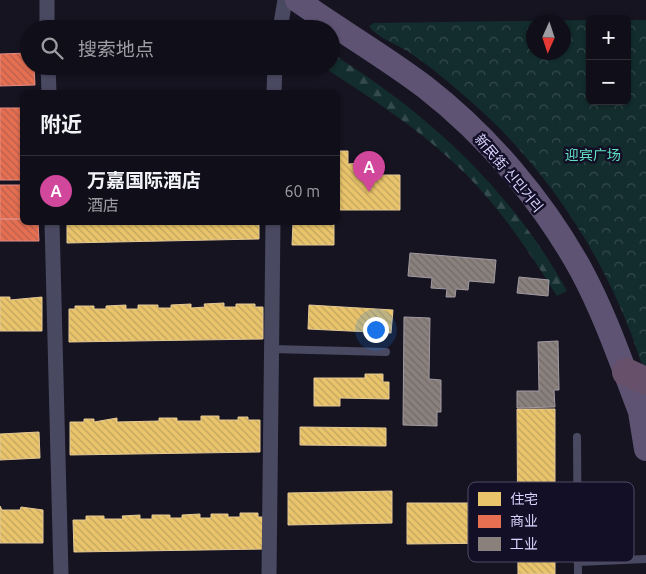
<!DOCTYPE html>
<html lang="zh">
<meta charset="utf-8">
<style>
:root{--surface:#100f19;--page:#1e1d26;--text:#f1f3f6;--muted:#9c9ca2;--line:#302f38;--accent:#b45309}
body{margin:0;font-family:Ubuntu,"Noto Sans SC","Noto Sans KR",sans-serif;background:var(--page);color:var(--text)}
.controls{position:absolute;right:15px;top:15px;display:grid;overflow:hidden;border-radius:8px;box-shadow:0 1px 4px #0004}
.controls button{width:45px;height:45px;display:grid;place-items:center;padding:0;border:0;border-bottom:1px solid var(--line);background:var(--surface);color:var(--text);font:25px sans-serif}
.compass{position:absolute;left:526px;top:15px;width:45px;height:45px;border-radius:50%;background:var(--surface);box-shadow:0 1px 4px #0004;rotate:183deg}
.you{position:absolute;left:375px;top:329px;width:18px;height:18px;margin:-12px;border:4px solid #fff;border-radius:50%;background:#1a73e8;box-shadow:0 0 0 8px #1a73e833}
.badge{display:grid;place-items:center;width:32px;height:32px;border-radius:50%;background:var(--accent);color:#fff;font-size:16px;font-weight:700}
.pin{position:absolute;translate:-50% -41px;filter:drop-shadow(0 1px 2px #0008)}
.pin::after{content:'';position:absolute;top:26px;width:18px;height:15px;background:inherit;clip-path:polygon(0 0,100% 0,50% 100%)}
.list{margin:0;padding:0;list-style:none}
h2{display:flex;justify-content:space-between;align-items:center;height:65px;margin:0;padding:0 20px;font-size:21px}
h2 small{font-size:16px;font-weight:400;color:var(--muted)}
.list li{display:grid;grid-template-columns:32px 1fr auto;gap:15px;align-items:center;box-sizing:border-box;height:70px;padding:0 20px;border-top:1px solid var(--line)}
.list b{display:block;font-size:19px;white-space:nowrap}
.list p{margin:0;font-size:16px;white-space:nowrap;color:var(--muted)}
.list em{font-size:16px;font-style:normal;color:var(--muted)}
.icon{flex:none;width:28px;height:28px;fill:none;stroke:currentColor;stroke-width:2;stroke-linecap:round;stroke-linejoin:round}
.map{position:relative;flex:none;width:646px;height:574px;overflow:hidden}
.search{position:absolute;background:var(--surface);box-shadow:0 1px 4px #0004;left:20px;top:20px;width:320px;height:55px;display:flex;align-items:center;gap:12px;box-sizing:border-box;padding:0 18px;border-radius:28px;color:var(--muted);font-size:19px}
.panel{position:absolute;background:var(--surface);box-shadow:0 1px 4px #0004;left:20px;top:90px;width:320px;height:135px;border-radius:8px}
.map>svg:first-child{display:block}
</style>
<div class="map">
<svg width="646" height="574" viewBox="0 0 646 574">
<defs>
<pattern id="forest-firs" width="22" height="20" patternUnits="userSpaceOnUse" patternTransform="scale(1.25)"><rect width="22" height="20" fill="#132c2d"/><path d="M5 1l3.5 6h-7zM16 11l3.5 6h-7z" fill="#354a4c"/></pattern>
<pattern id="park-crowns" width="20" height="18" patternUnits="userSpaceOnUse" patternTransform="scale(1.25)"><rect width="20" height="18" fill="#132c2d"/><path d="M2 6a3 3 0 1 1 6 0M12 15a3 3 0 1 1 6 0" fill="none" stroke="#354a4c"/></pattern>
<pattern id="homes-back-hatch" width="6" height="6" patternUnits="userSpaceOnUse" patternTransform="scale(1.25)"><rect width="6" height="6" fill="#e9c46a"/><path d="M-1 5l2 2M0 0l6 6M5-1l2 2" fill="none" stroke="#bfa362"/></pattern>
<pattern id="shops-back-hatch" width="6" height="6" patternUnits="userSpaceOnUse" patternTransform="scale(1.25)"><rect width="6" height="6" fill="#e76f51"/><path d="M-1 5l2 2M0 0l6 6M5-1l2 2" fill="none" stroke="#b56150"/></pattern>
<pattern id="industry-back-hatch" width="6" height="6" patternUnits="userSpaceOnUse" patternTransform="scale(1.25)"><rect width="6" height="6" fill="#8a817c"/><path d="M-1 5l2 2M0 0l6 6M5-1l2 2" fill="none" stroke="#706a6b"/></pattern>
</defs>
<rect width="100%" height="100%" fill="#161421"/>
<path fill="url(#forest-firs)" d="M331,53C428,113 512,191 567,291L557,296C527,248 494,199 452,161C412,124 367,96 322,66H331Z"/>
<path fill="url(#park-crowns)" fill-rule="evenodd" d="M590,20V101H627V20H646V367L641,362C608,259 544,162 461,93C445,79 428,65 410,53C399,45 377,38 369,26L374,23ZM534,22H564V52H534Z"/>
<path fill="url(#homes-back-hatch)" stroke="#e4c997" d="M338,144L339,151H348V164L362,163V175H400V210H338Z
M67,222H259V239L67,243Z
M293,222H334V245H292Z
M0,297H10V300L42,297V331H0Z
M224,303V307H236V304H255V307H263V339L69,342V309H75V306H94V309H106V306L126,305V309H138V305H158V308H171V305L191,304V308L205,307L204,304Z
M309,305L393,310L391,333L308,329Z
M365,374H383V382H389V399L340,398V406H314V378H365Z
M517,409H555V574H518Z
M201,416H219V420H238V417H248V420H260V452L70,455V422H84V419H94V422L117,418V422L159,421V418H177V421H201Z
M300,427L386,428V446L300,445Z
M39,432L40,458L0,460V434Z
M392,491V523L288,525V493Z
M407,503H505V543L407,544Z
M0,506L2,510H20L21,507L43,510V543H0Z
M240,513H258V517H264L265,549L74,552L73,520H86V516H104V519H123L122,516L140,515V519H152V515H170V518H182V515L200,514V518H211V514H228V517H240Z"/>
<path fill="url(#shops-back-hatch)" stroke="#e38d85" d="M29,53V66H34L35,85L0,86V54Z
M0,108H22V180H0Z
M0,185H22V219H0Z
M0,219H22V222H38L39,241H0Z"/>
<path fill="url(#industry-back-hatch)" stroke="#a29aa3" d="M410,253L496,260L494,283L469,281L468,290L456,289L455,297H446L447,289L431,288L432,278L408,276Z
M519,277L549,280L548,296L517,293Z
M404,317L430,318L429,379L441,380V412H437V426L403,425Z
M558,341L559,390H554L555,407L517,408V391H539L538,342Z"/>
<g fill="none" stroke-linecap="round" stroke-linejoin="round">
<path stroke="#4a4962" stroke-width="8" d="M272,349L386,352
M577,437L578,574
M578,562L646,559"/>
<path stroke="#4a4962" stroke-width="15" d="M47,0V29
M280,29L285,0
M48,66L49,92
M274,92L275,66
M52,222L61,574
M269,574L273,222"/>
<path stroke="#5e5373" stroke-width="24" d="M297,0C339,30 384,56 425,87C488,136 543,201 581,270C608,320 625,374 646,427
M640,412L646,449"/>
<path stroke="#67516a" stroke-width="28" d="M626,372L646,381"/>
</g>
<g text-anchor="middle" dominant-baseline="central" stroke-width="5" stroke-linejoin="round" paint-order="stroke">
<g font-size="14" fill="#5fe0c0" stroke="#130f26">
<text x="593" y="155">迎宾广场</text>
</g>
<g font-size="14" fill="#d9d4ff" stroke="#130f26">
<text transform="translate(509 173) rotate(50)">新民街 신민거리</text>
</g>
</g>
<rect x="468" y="482" width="166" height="80" rx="8" fill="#130f26" stroke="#4e4a67" stroke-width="1"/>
<rect x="478" y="492" width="23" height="14" fill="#e9c46a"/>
<rect x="478" y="515" width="23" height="13" fill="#e76f51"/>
<rect x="478" y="537" width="23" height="14" fill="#8a817c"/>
<g font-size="14" fill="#d9d4ff">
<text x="510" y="504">住宅</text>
<text x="510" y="526">商业</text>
<text x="510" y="549">工业</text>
</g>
</svg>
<div class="controls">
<button>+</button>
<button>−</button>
</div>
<svg class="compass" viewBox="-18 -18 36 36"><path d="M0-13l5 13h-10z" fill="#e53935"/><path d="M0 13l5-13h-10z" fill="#9c9ca2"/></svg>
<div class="you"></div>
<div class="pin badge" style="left:369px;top:192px;background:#d1479c">A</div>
<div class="search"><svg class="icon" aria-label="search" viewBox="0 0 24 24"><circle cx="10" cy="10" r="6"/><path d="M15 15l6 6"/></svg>搜索地点</div>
<section class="panel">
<h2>附近<small></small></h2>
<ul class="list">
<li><span class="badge" style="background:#d1479c">A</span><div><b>万嘉国际酒店</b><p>酒店</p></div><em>60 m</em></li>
</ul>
</section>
</div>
